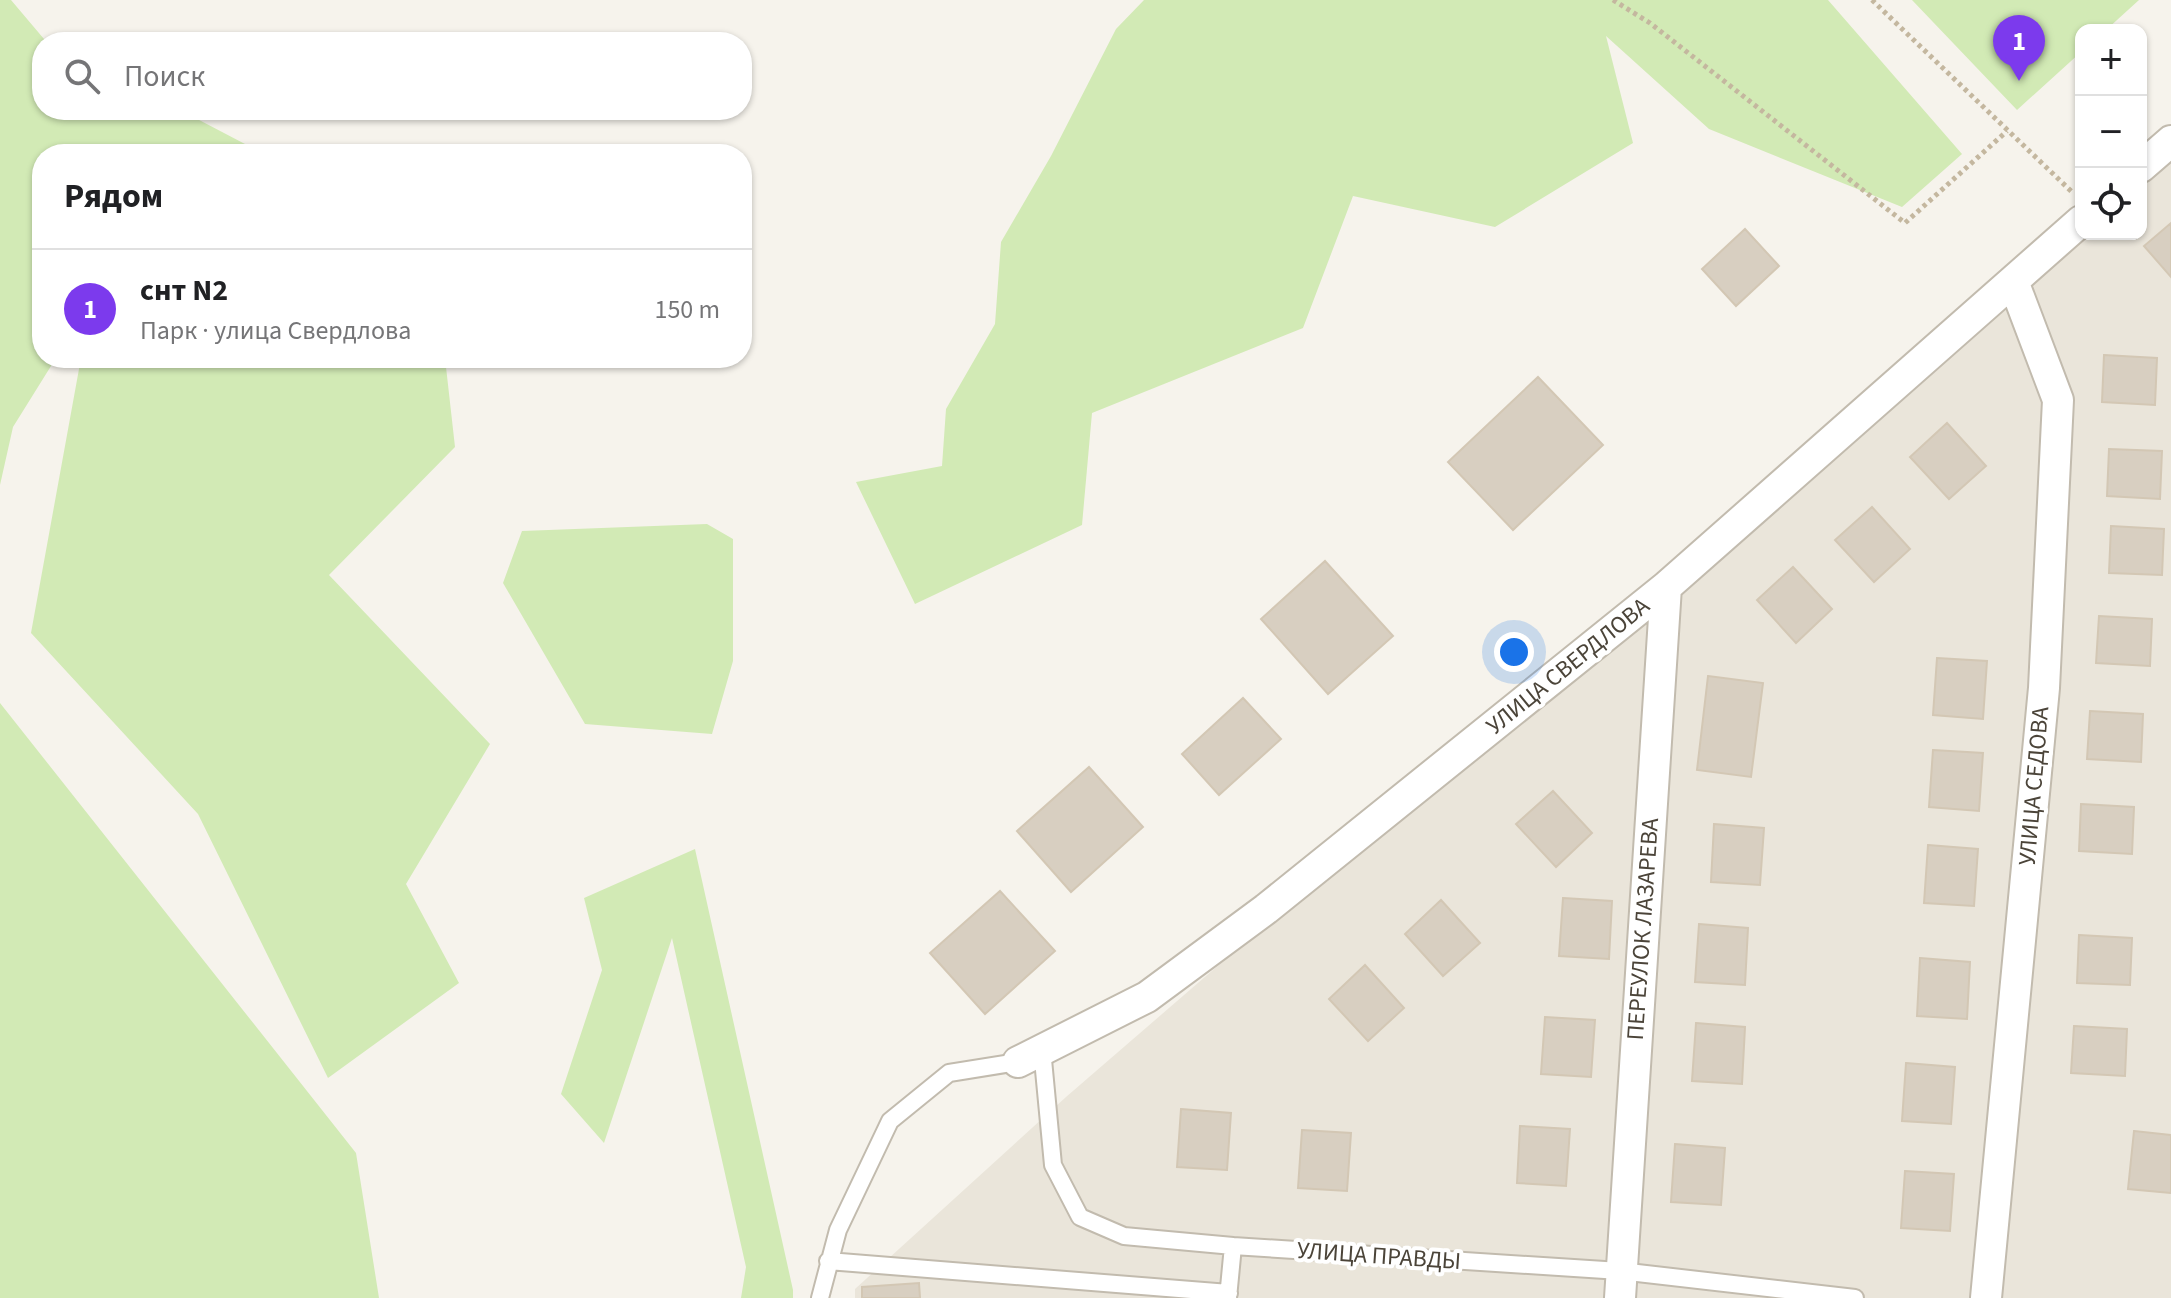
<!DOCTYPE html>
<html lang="ru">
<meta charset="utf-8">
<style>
:root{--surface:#fff;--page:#f2f2f2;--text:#202124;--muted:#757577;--line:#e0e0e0;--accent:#7c3aed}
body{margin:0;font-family:"Source Sans 3",sans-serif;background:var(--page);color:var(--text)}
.controls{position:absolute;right:24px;top:24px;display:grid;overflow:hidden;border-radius:16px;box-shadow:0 2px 6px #0004}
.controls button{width:72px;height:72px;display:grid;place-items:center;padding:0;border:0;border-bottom:2px solid var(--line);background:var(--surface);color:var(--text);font:40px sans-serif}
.you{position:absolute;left:1514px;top:652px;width:28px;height:28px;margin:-20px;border:6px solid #fff;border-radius:50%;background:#1a73e8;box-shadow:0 0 0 12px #1a73e833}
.badge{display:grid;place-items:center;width:52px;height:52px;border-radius:50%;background:var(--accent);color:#fff;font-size:26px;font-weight:700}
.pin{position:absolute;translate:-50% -66px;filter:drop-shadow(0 2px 4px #0008)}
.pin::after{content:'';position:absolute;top:42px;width:28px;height:24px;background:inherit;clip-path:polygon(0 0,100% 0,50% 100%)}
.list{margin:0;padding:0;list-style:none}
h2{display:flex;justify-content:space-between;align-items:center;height:104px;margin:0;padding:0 32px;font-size:34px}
h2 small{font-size:26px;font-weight:400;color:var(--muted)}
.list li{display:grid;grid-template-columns:52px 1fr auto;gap:24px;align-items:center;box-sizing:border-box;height:120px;padding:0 32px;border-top:2px solid var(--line)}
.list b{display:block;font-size:30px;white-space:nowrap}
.list p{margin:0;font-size:26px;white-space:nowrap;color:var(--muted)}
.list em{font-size:26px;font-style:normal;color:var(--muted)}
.icon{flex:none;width:44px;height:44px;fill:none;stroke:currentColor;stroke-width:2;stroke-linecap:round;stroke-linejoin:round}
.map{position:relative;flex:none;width:2171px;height:1298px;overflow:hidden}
.search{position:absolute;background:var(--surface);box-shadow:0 2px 6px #0004;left:32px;top:32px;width:720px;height:88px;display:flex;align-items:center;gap:20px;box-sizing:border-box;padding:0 28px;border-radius:32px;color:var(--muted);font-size:30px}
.panel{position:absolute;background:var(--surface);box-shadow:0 2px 6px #0004;left:32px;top:144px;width:720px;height:224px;border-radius:32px}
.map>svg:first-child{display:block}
</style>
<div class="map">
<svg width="2171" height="1298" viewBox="0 0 2171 1298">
<rect width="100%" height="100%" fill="#f6f3ec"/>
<path fill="#eae5da" d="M2171,142V1298H855V1289L1066,1097L2081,220V234H2141V168Z"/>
<path fill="#d2eab5" d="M0,0H11L44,39L49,42H42V110H180L264,154H42V358H56L13,427L0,485Z
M1144,0H1828L1962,154L1902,207L1709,129L1606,36L1633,143L1495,227L1353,196L1303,328L1092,413L1082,525L915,604L856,482L942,466L946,409L995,324L1001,242L1051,156L1116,29Z
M1912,0H2139L2106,30H2081V52L2017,110Z
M81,358H445L455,447L329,575L490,744L406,884L459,983L328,1078L198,814L31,633Z
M707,524L733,539V661L712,734L585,724L503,583L522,531Z
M0,703L356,1153L379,1298H0Z
M695,849L793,1290V1298H741L746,1267L672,938L604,1143L561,1094L602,970L584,898Z"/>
<path fill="#d8cfc1" stroke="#d3c7b4" stroke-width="2" d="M2171,223V277L2144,246Z
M1745,229L1779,266L1736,306L1702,269Z
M2104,355L2157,358L2155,405L2102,402Z
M1538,377L1603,445L1513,530L1448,462Z
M1947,423L1986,466L1949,499L1910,457Z
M2109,449L2162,451L2160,499L2107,496Z
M1872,507L1910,549L1874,582L1835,540Z
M2111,526L2164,529L2162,575L2109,573Z
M1325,561L1393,636L1328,694L1261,619Z
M1793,567L1832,609L1796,643L1757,600Z
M2099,616L2152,619L2150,666L2096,663Z
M1937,658L1987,661L1983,719L1933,715Z
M1708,676L1763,683L1751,777L1697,770Z
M1243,698L1281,739L1219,795L1182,754Z
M2090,711L2143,714L2141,762L2087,759Z
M1933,750L1983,753L1979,811L1929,807Z
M1089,767L1143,827L1071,892L1017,831Z
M1553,791L1592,833L1556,867L1516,824Z
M2081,804L2134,807L2132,854L2079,851Z
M1714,824L1764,828L1760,885L1711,882Z
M1928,845L1978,849L1974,906L1924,903Z
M1000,891L1055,951L985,1014L930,953Z
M1563,898L1612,901L1609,959L1559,956Z
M1441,900L1480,943L1443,976L1405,934Z
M1699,924L1748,928L1745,985L1695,982Z
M2079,935L2132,938L2130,985L2077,983Z
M1920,958L1970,962L1967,1019L1917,1016Z
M1365,965L1404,1008L1368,1041L1329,999Z
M1545,1017L1595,1020L1591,1077L1541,1074Z
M1696,1023L1745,1027L1742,1084L1692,1081Z
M2074,1026L2127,1029L2125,1076L2071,1073Z
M1906,1063L1955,1067L1951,1124L1902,1121Z
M1181,1109L1231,1113L1227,1170L1177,1167Z
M1520,1126L1570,1129L1566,1186L1517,1183Z
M1302,1130L1351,1133L1347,1191L1298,1188Z
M2134,1131L2171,1135V1193L2128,1189Z
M1675,1144L1725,1148L1721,1205L1671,1202Z
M1905,1171L1954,1174L1950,1231L1901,1228Z
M919,1283L920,1298H862V1287Z"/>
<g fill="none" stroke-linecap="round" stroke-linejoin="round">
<defs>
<path id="lane" d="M1042,1049L1053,1165L1080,1217L1124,1236L1233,1246L1620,1271L1855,1298
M828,1261L1229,1293
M820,1298L838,1230L890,1121L949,1073L1018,1062
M1228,1298L1233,1246"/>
<path id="street" d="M2141,167L2171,141
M1018,1062L1147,997L1266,909L1666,587L2081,221
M1620,1298L1666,587
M1986,1298L2044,688L2058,400L2013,281"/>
</defs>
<use href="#lane" stroke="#c2bbae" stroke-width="20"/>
<use href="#street" stroke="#c2bbae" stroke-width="34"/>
<path stroke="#c4b79f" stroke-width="5" stroke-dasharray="4 4" stroke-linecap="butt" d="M1613,0L1650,23L1905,223L2007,131
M1872,0L2072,192"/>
<use href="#lane" stroke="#fff" stroke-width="16"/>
<use href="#street" stroke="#fff" stroke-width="30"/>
</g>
<g text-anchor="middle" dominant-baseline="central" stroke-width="8" stroke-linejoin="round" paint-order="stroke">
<g font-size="24" fill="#4b4439" stroke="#fff">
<text transform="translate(1568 666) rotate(-39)">УЛИЦА СВЕРДЛОВА</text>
<text transform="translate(2034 786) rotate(-85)">УЛИЦА СЕДОВА</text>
<text transform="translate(1643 929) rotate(-86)">ПЕРЕУЛОК ЛАЗАРЕВА</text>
<text transform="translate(1379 1256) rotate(4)">УЛИЦА ПРАВДЫ</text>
</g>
</g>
</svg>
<div class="controls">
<button>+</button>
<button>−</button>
<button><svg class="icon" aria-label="locate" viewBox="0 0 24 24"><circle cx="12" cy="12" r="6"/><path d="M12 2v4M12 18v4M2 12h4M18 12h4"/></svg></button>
</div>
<div class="you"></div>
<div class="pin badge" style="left:2019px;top:81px">1</div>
<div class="search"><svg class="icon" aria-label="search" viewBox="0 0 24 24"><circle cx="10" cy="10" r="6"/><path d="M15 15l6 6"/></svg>Поиск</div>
<section class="panel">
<h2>Рядом<small></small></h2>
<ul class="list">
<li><span class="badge">1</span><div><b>снт N2</b><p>Парк · улица Свердлова</p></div><em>150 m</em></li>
</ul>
</section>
</div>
